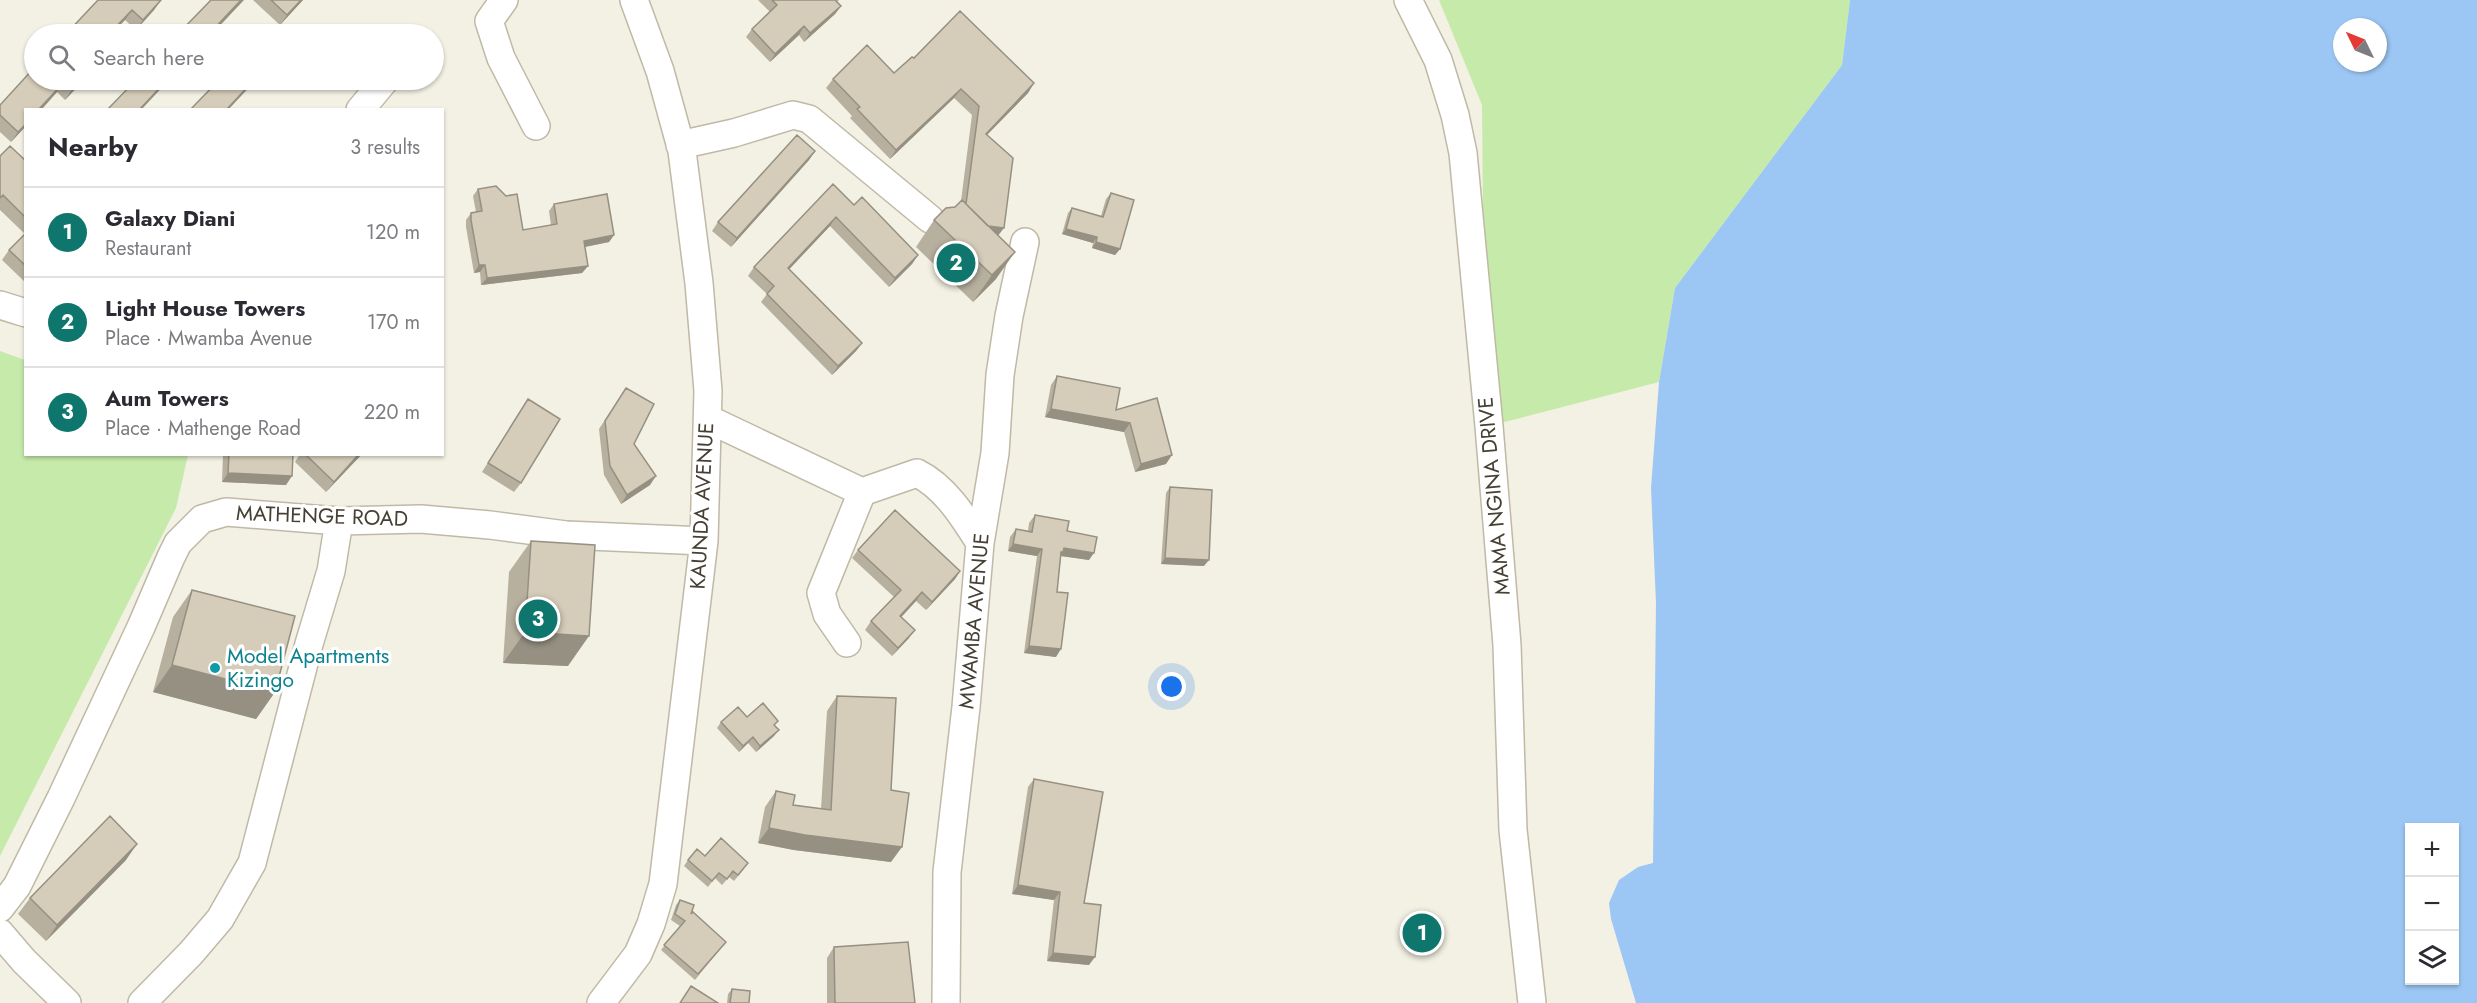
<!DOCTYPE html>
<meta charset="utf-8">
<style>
:root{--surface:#fff;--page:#f2f2f3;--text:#2b2b33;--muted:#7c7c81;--line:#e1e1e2;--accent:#0f766e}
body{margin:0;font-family:Jost,sans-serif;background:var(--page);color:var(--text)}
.controls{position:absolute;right:18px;bottom:18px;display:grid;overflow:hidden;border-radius:0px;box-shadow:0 2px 4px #0004}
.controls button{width:54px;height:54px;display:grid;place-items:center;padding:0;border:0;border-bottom:2px solid var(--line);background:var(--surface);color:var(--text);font:30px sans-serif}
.compass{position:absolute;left:2333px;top:18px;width:54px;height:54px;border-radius:50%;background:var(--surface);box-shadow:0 2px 4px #0004;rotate:313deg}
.you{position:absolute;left:1172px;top:687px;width:21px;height:21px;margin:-15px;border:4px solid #fff;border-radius:50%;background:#1a73e8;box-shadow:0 0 0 9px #1a73e833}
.badge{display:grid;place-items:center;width:39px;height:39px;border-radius:50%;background:var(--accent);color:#fff;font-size:20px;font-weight:700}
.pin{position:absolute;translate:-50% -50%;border:3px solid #fff;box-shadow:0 2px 6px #0006}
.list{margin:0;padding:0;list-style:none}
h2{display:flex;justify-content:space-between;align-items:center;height:78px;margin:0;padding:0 24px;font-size:26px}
h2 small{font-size:20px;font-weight:400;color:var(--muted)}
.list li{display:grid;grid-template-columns:39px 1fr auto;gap:18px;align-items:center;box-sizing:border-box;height:90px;padding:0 24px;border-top:2px solid var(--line)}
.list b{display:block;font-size:22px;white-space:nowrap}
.list p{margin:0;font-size:20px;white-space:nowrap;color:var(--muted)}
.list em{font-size:20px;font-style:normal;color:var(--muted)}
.icon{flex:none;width:33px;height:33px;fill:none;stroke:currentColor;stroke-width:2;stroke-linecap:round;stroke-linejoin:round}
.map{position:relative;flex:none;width:2477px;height:1003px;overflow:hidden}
.search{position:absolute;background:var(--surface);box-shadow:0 2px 4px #0004;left:24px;top:24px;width:420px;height:66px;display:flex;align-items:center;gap:15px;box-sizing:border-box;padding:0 21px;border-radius:33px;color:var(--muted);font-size:22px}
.panel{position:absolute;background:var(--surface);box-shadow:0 2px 4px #0004;left:24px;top:108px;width:420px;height:348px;border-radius:0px}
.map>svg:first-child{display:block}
</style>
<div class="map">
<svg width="2477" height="1003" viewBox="0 0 2477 1003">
<rect width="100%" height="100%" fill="#f3f0e4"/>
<path fill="#c6eaaa" d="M1439,0H1850L1842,65L1675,288L1659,382L1485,427L1482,105Z
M0,351L25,360L26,454L188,455L176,508L0,856Z"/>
<path fill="#9cc7f4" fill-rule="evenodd" d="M1850,0H2477V1003H1636L1611,919L1609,903L1619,880L1638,867L1653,863L1656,603L1651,488L1659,382L1675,288L1842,65ZM2342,27H2378V63H2342ZM2410,828H2454V980H2410Z"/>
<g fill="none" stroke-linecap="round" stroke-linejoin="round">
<defs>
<path id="minor" d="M504,0L489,21L501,58L536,126
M1408,0L1438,60L1455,115L1463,153L1489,426L1507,645L1513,830L1532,1003
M360,110L385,80
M680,145L734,133L793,115L809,119L930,219
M0,305L26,313
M708,419L862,492L917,473C945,487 963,516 980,543
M847,643L827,614L821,593L862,492
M0,908L17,886L61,798L141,627L171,557L178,543L202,519L226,512L339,521L421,519L490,525L566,535L704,541
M0,933L24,961L67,1003
M142,1003L191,953L220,919L252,863L309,644L331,571L339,521
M601,1003L638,954L651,924L663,884L704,541L708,391L699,283L682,151L660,71L634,0
M946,1003L947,872L966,707L980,543L995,453L1000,375L1009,316L1025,242"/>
</defs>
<use href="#minor" stroke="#bfb9a6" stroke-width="30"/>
<use href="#minor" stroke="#fff" stroke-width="27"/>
</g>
<path fill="#b7b09f" d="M98,0H161L154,10L136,30L125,20L111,34H66Z
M253,0H303L280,25Z
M758,0H839L837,2L841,6L835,14L804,42L799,35L770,62L746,37L752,29L770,12Z
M914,58L1034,83L1028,93L987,135L998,236L996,279L973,302L916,247L934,220L955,207L961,201L972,115L954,98L890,159L850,118L852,116L826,88L833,79L894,73Z
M34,68L84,80L65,100L57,92L41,110H26V126L11,142L0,132V105Z
M815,151L809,160L731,247L712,231L718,222Z
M0,156L26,161V283L2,260L9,250L25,234L0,210Z
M478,189L523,230L551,225L549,211L554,204L614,235L609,242L585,247L588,266L582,273L481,285L480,272L474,273L466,227V220L471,213L476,212L473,196Z
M1111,193L1120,249L1115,255L1092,248L1093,243L1062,234L1068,213L1072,208L1101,216L1106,199Z
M854,205L918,255L912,264L889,287L830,226L789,269L862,343L856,351L832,375L761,302L767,294L748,276L754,267Z
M1057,376L1116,410L1157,398L1166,464L1135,472L1124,432L1045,417L1051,385Z
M626,388L634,444L650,485L621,504L604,475L599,429Z
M528,399L521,483L514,492L482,472Z
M223,454H293L286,485L222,482Z
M300,454H362L326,492L295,462Z
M1170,487L1204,566L1161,564L1166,493Z
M1035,515L1067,531L1089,560L1061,556L1057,592L1056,657L1024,653L1037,556L1008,551L1010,537L1016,529L1028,531L1029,523Z
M531,541L568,666L503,663L509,572Z
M858,550L960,571L955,579L926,610L916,601L901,617L909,638L892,656L865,630L871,621L894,597L852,558Z
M192,590L275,692L256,719L153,692L173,617Z
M837,696L891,790V862L794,850L758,843L765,807L776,791L793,805L821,809L827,711Z
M747,717L775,726L774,736L756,752L748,743L739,752L717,728L721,722Z
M1034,779L1084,903L1089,965L1047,961L1054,900L1012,894L1028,787Z
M705,856L744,869L734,881L729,877L722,885L715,878L708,887L684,866L688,860Z
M126,860L46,941L18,914L30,898Z
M680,900L691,914L726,942L695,980L661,950L680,926L671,920L676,905Z
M834,947L915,1003H827V958Z
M732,989L749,1003H727L728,994Z"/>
<path fill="#959082" d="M161,0L154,10L136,30L143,20Z
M241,0H244L212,34H209Z
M301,0H303L280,25L287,15Z
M841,6L835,14L804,42L810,33Z
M132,10L125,20L111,34H109Z
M804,26L799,35L770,62L775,54Z
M81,80H84L65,100L72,89Z
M167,80H169L141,110H139Z
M254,80H256L228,110H226Z
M64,82L57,92L41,110H38Z
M1034,83L1028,93L979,143L986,134Z
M961,89L954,98L890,159L896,150Z
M26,124V126L11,142L18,132Z
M815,151L809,160L731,247L737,238Z
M836,217L830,226L782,277L788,268Z
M964,223L1004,228L997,237Z
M1066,229L1097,237L1093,243L1062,234Z
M614,235L609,242L579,248L584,241Z
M1096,242L1120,249L1115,255L1092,248Z
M1015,252L996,279L973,302L992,275Z
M918,255L912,264L889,287L895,278Z
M479,265H485L480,272L474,273Z
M588,266L582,273L481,285L487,278Z
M862,343L856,351L832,375L838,366Z
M1051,409L1130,423L1124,432L1045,417Z
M359,454H362L326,492L334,482Z
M1172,455L1166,464L1135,472L1141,464Z
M228,473L292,476L286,485L222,482Z
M656,476L650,485L621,504L627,495Z
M1013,544L1042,549L1037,556L1008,551Z
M1064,548L1094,553L1089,560L1061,556L1058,560Z
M1165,558L1209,560L1204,566L1161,564Z
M960,571L955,579L926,610L932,602Z
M922,592L916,601L895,624L900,616Z
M915,630L909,638L892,656L898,648Z
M525,632L589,636L568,666L503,663Z
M1029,646L1061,649L1056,657L1024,653Z
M172,665L275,692L256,719L153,692Z
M779,730L774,736L756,752L760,746Z
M753,737L748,743L739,752L743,746Z
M769,828L902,847L891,862L794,850L758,843Z
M137,844L126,860L46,941L57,925Z
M1018,885L1060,892L1054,900L1012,894Z
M1053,953L1095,957L1089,965L1047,961Z"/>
<path fill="#d5cdb9" stroke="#959082" stroke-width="1.5" d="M98,0H161L143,20L132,10L109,34H66Z
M211,0H241L209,34H178Z
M271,0H301L287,15Z
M772,0H835L841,6L810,33L804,26L775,54L752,29L777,5Z
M960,11L1034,83L986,134L1013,158L1004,228L988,226L966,204L979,106L961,89L896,150L857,109L860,107L833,79L867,45L894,73L912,57L914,58Z
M34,68V80H81L72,89L64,82L38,110H26V124L18,132L0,115V105Z
M136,80H167L139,110H107Z
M219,80H254L226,110H190Z
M797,135L815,151L737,238L718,222Z
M10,146L26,161V218L3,195L0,198V156Z
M833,184L854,205L862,197L918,255L895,278L836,217L788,268L862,343L838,366L767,294L774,286L754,267Z
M496,186L506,196L517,194L523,230L557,224L554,204L607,194L614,235L584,241L588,266L487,278L485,265H479L471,220V213L482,211L478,189Z
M1111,193L1134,200L1120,249L1096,242L1097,237L1066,229L1072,208L1103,217Z
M962,200L1015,252L992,275L934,220L946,208L955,207Z
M26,233V266L9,250Z
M1057,376L1120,388L1116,410L1157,398L1172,455L1141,464L1130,423L1051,409Z
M626,388L654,404L634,444L656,476L627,495L610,466L605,421Z
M528,399L560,419L521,483L488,463Z
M229,454H293L292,476L228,473Z
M305,454H359L334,482Z
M1170,487L1212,490L1209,560L1165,558Z
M895,510L960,571L932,602L922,592L900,616L915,630L898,648L871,621L901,590L858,550Z
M1035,515L1069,521L1067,531L1097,537L1094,553L1064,548L1063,552H1061L1057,592L1068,593L1061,649L1029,646L1042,549L1013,544L1016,529L1032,532Z
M531,541L595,545L589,636L525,632Z
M192,590L295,616L275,692L172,665Z
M837,696L896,698L891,790L909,793L902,847L805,835L769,828L776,791L795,795L793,805L831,810Z
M763,703L778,721L774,725L779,730L760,746L753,737L743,746L721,722L738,707L747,717Z
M1034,779L1103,792L1084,903L1101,905L1095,957L1053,953L1060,892L1018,885Z
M110,816L137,844L57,925L30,898Z
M721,838L748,863L738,875L733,871L727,879L719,873L712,881L688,860L697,849L705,856Z
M680,900L694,905L691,914L693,912L726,942L698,974L664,945L685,921L675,914Z
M908,942L915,1003H835L834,947Z
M691,986L718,1003H680Z
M732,989L750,991L749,1003H730Z"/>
<circle fill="#0f9aa8" stroke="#fff" stroke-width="2" cx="215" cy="668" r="6"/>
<g text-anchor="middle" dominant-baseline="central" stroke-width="6" stroke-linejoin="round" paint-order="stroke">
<g font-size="21" fill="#454033" stroke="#fff">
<text transform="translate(1494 496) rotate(-95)">MAMA NGINA DRIVE</text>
<text transform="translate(702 506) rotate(-87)">KAUNDA AVENUE</text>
<text transform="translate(322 516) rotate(2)">MATHENGE ROAD</text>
<text transform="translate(974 621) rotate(-85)">MWAMBA AVENUE</text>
</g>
<g font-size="21" fill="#0d838f" stroke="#fff" text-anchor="start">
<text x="227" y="656">Model Apartments<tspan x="227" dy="24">Kizingo</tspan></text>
</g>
</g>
</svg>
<div class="controls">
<button>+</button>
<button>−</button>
<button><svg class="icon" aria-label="layers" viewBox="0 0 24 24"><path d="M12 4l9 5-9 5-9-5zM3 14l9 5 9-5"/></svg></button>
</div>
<svg class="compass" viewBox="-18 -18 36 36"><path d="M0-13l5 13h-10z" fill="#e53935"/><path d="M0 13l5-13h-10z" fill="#7c7c81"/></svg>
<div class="you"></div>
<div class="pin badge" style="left:1422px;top:933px">1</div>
<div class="pin badge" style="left:956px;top:263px">2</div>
<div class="pin badge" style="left:538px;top:619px">3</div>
<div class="search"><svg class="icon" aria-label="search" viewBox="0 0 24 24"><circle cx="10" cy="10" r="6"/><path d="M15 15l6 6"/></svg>Search here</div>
<section class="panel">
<h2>Nearby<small>3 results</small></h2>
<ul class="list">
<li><span class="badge">1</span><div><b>Galaxy Diani</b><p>Restaurant</p></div><em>120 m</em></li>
<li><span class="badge">2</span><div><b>Light House Towers</b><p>Place · Mwamba Avenue</p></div><em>170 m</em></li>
<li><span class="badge">3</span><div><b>Aum Towers</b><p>Place · Mathenge Road</p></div><em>220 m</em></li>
</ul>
</section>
</div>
